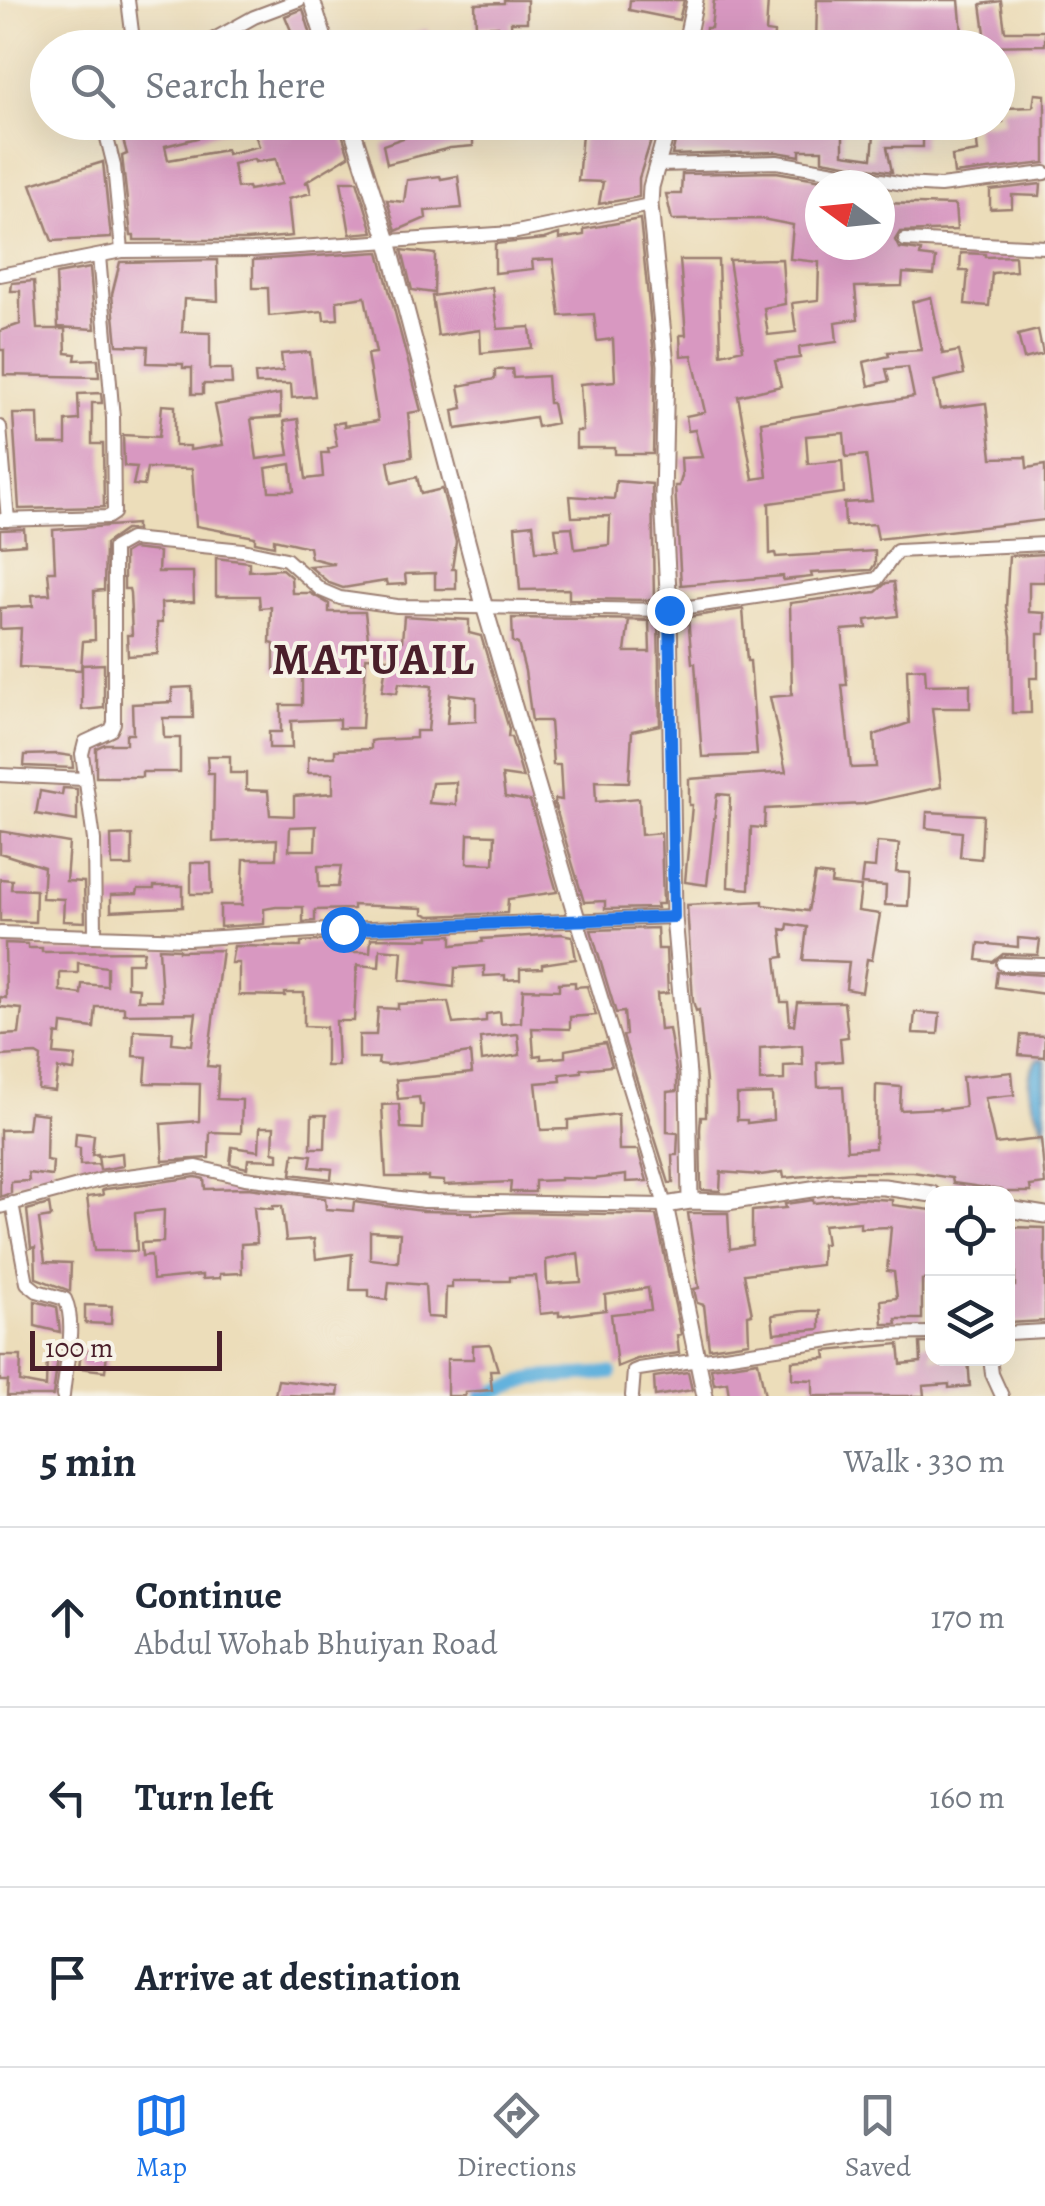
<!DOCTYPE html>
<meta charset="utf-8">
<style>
:root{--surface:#fff;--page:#f2f2f3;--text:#1f2937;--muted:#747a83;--line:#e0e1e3;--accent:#1a73e8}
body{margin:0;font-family:Alegreya,serif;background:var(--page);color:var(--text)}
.controls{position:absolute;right:30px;bottom:30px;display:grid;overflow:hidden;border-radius:20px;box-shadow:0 10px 40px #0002}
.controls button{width:90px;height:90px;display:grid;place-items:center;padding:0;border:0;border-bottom:2px solid var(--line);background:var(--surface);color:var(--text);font:50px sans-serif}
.compass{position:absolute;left:805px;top:170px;width:90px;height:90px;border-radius:50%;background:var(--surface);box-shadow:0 10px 40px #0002;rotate:285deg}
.scale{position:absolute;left:30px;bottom:25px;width:192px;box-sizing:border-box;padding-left:10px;border:5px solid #4a1f2b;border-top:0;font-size:28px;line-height:35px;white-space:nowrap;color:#4a1f2b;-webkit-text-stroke:8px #f7f3e8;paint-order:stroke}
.stop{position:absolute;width:30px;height:30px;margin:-22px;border:8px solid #1a73e8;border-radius:50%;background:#fff}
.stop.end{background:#1a73e8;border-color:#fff;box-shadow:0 2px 10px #0008}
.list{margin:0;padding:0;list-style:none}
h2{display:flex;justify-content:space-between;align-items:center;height:130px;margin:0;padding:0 40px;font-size:42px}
h2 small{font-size:32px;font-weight:400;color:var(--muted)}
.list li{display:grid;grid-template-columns:65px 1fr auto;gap:30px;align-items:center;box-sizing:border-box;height:180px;padding:0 40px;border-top:2px solid var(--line)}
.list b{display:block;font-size:38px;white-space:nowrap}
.list p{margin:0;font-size:32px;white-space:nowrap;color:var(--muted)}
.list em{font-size:32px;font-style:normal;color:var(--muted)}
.icon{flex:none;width:55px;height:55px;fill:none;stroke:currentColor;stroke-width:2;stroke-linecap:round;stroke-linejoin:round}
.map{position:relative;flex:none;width:1045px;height:1396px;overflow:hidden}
.search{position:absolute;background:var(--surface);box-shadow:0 10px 40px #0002;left:30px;right:30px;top:30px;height:110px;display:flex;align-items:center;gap:25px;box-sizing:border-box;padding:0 35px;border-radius:55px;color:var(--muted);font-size:38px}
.sheet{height:670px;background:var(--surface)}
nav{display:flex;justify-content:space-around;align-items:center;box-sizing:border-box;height:140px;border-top:2px solid var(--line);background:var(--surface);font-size:28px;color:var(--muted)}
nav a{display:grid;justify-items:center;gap:5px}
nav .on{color:var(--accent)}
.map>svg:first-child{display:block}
</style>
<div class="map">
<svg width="1045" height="1396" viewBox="0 0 1045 1396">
<rect width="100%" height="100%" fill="#f7f3e8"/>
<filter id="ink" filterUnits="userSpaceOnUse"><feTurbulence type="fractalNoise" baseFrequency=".01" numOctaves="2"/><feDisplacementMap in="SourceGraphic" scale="20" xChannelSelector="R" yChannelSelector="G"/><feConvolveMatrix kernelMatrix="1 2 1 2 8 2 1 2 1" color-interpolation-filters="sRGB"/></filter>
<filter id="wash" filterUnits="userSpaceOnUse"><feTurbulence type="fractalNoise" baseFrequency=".0048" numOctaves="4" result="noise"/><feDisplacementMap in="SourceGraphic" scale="40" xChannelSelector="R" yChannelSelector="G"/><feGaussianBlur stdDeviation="2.25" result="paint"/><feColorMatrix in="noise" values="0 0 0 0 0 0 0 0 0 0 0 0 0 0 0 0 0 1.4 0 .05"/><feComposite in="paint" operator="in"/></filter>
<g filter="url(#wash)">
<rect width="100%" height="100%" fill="#ecddba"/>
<path fill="#63b2dd" stroke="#566884" stroke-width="2.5" d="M1038,1059H1045V1131C1036,1107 1018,1082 1038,1059Z"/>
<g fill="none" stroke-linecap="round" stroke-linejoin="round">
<path stroke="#63b2dd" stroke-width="14" d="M483,1396L535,1378L611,1373"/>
</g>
<g id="blocks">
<path fill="#d898c1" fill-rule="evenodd" d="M504,0H527V22H511L512,48H499L498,26L476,27L475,4L504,3Z
M630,0H684L679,20L629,10Z
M714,0H768L766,32L774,33L773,48H704L706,28H711Z
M817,0H959L962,33H985L981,4L1001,1L1005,31H1045V45L816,48Z
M303,9L315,48H273L294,38L285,16Z
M427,29L431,45L406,48L403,36Z
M1035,94L1045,95V163L954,174L952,156L978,152L975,125L1003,122L1002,108L1033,107Z
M118,122H244L245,126L165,146L168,160L226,150L227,154L259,146L255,134L286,122H330L331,126L339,124L349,156L304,183L308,182L311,193L288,199L292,236L247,240H134V236H131L122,156L127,154ZM254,159L255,162L276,159L282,184L249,190L248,187L237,188L233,164Z
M583,122H657L639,178V197L599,204L603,182L578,181Z
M683,122L757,126V123L820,122V125L843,126V154L872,158L874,135L900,138V122H923V147H887L892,172L822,160V150H800V156L777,152L672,155L676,137L682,138Z
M473,129V146L450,148L387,164L383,145L420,132Z
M103,162L111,238L52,241L31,184Z
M776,172L851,185H820V245H880V203L955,205L957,230L900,232L895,240L899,248L921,251L920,256L936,258L934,275L903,273L902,286L855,287L858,319L835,322L837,342L799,347L800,358L775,361L781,386L738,396L753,479L767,477L761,422L914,397L908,367L886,369L889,381L869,386L864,362L889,356L888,352L921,350L912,302L931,297L943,354L959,351L964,374L934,381L940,409L986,403L992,458L1026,457L1027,468L1045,465V520L878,539L875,524L845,526L844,503L872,501L866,455L846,457L844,433L806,436L808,464L842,461L844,493L769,503L770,554L775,553L776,557L875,551V564L871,570L811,573L812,577L783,580V576L681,585L675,486H679L682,476L681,458L702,457L695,430L688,431L686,416L705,412L692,355L681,356L680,335H686L680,260H718L721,354L743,349L729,260L782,259L785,304L764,308L768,335L796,332L792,303L818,300L819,262L790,259L793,225L762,219L672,220L666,194H681L682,174Z
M440,176L441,179L458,176L462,208L425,211L426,218L396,231L387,200L404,202L407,180Z
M341,181H357L373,232L350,234Z
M1041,184L1040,196L1012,195V208L990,209V190Z
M640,219L655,365L653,454H615V448H576V431H583L580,384L615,381L613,339L597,341L594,314L560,316L553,259L532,260L533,269L495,273V244L544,239L559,234V239L584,235V229Z
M402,250L435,254L434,293L412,290Z
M379,252L421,411L408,413L412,457L388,461L392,483L417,477L421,494L442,489L456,542L452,569H456V589H435V573L405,574L406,584L387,585L386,581L343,588L329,583L309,566L335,564L311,558L309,547L274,539V546L255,542V537L196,526L192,469L147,468L144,486L133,485L137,467L124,466L123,435L159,437L162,405L175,406V446H190V450L223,445L215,405L280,394L281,417L251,419L257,459L289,455L284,421L298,419L306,479L323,477L321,453H329L328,449L337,446L333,424L344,422V426L378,421L367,354L376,353L365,297L337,301L338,319L324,320L323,311L269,316L268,288H253V260ZM291,464L294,491H269L266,468Z
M961,253L985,254V257L1015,256L1016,271L992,273L989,306L965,304L968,271H960Z
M217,260L218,301L184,299L182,332L210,333V369H231L232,384H203V394H192V368H183V364L147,363L148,346L117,345L112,294L120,262Z
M90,268L95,329L58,327L56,274Z
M34,281L37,329H65L66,353L76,354L75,360L98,359L99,377L4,375V350H0V331L20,324V291H11L12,283Z
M492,287L498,329L530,327L532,348L481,353L480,330L438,336L432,296Z
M1038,330L1043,354L1024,359L1018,335Z
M310,352L315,396L292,398L291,384H256L255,374L283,371L281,354Z
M512,369L513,378L547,376L549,403H552L556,423L537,427L535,417L456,429L453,410L463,408L459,386L495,379V370Z
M101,393L102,403H92V444H103L104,507L19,509L13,414H38L39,444H66V421L79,420L78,394Z
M616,481L652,484L654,600L569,599V589L520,590L515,526L533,524L536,551L558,550L555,528L572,527L575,549L609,545L610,516L572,517L570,496L614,499Z
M136,524V530H125L105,544L104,590L94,591L95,640L83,641L81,670L19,667L21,628L0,629V608L33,606L32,595L50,594L48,571H55L53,530Z
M24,529L25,544L0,546V530Z
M132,549L159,552L158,572H193L194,602L161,603L162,623H157L158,654L128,656L127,635H132L130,593L129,589H124V554Z
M1045,554V582H1029V612L1045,613V634H1038V678H1030L1031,713H1012L1011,636L1006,607L1009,556Z
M216,558L249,562V571L282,569L291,577L292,593H310L329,604V612H365L368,638L402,641L404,616L469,620V633L481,636L509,729L508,737H511L523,778L502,775L505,797L530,801L557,892L508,899L507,913L430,916L423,913V908L353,905V909L315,910V921L303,922V907H276L264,909V924L220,927V905H242L244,859H276L277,839L213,842L214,773H208L207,756H230V773H246V790L268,791L270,815L294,816V796L333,793V773H308V757H335V750L371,749V741L376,740L416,738V731H428L432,686L399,683L397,693L382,691L387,658L366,657L362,728H339V719L291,721L292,748H269V732H281V705H302V671L274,670V644L270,643L271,607L260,608L259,596H216ZM450,694L476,697V721L447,723ZM456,782V805L429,803L432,783ZM316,826L315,850H289L290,827ZM468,834L495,835L494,864L467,863ZM318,866H341L338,887H319Z
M894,582L898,616L866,620L867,628L842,630L847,685H842L851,768L876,767L874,735L909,723L907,669L925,668L926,685L970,684V708H932L941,787L863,804L765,809L764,828L751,827L749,889L728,887L730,795L717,794L707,885L685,882L692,805H689V779L786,772L770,697L792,695L790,603L876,592L886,583Z
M743,609L747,661H750L757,755L702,757L695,663H692L688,617Z
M512,618L658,620L660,725L632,731L629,782L595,781L596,802L639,798L641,835L661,833L663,904H656L657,908L605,909V901L584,902L554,802L555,799L562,800L560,765H553L550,721H532L525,671L518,644L513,642ZM629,620L649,621L650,652H625Z
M104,664V708L82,710V665Z
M192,687L193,718H163L164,738H180V772H142V777H96V748L105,744H126V734H133L132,704L172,702V688Z
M57,754L72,756L73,768L24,766L25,755Z
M63,788L77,789V821L36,814L40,791L62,795Z
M927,812L983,815L981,859L960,857L962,832L926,828Z
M0,831L69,843L66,881L84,882L85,922L63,921L64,899L42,898L44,867L0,853Z
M132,835V866H112L111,836Z
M877,842L899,844L896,872L910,873L908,906L885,905L886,886L861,884L863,867L875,868Z
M191,863H211L212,894H191Z
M815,874L832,876L831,884L861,887L858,911L880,914L872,960L867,959L862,992L846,989L849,962L803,960L807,927L788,924L787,930L781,929L784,957L776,958L781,1002H788L790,1025H794L797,1002H844L848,1037L840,1038L842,1061L817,1063L818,1087L843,1086L847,1150L875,1148L876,1085L901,1087L900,1110L940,1108V1110L965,1107L962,1077L1012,1072L1014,1095L985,1098L995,1144L1041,1139L1045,1184L1030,1186L1031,1192H1002V1190L953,1183L952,1178L913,1172H853L784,1178L783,1172L760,1175L721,1172L720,1191L701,1190L700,1129L701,1117H706V1082L699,1010L696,1011L693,1001L687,905L763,901V905L808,911ZM802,1045L803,1065L784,1066V1080L760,1081V1048ZM772,1094L773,1120L747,1123V1120H737V1095Z
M0,879L12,880L11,889L36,890L35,922L0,921Z
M154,886H183V907L111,911V895L137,894L138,889H154Z
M657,928L658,949H666L668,993L657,994L660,1030L669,1029L677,1076V1091L667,1092V1132L678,1133L677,1155H672L673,1183H669L623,1036L626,1035L624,1012L616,1013L591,930Z
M561,934L572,936L576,959L542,964V968L520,969V979L505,980V975L484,976V966L455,968L454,987L400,980L402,951L380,949L379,967L357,965L354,1021H336L338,1066H326V1027L304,1026V993H285V996L239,995V963H231L234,946L301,947V942L333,940V952H370L371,938L429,939V936L452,935V945L483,942L482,939Z
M1018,938L1040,940L1038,955L1003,954L993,962L977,960L979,943L1018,947Z
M5,943L28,944V948H42V952L144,951L142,963H127V987L139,988L138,1000H162L159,948L179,949V951L222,950L207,1066L219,1067L217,1099L242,1100L241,1133L210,1132L209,1158L163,1161L161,1124L199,1121L200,1084L145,1083L147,1057L133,1056L134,1030L173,1032L172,1043L192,1045L196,1013L124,1014V1007H96L94,1028L62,1024L61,1035L56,1034L54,1054L76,1056L74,1071L58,1069L55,1091L38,1089L41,1057L36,1054L0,1056V1035L19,1034L22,1009L0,1007V997L6,998ZM78,963L107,967V986L82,984L81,994L60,991V973H78Z
M997,972L1045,975V994L995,987Z
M575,982V987L587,986L596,1015L570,1017V1029L532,1028L534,1056L541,1055V1059L565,1057V1050L605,1043L612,1066L581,1069V1072L560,1074L561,1081L536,1083L541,1130L568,1129V1120L618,1114L619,1150H638L647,1181L626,1182V1175L594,1179L560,1178V1180L535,1181V1192H510L511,1182L444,1185V1181L428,1180V1177H386L382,1105L399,1104L401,1128L422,1129L423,1105H420L419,1097L398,1099L396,1080L472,1073L470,1053L388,1065L378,1064L379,1058H359V1035H376L378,1008L398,1009V1004L448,1002L453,1024L486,1021V1014L500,1012L501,1024L521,1022L523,989L559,990V983ZM518,1034L520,1055L482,1061L480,1038Z
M915,1012L940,1014L938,1034L913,1033Z
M1021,1035L1045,1036L1044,1057L1019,1055Z
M30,1112L47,1114L46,1160L53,1161L52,1176L28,1173L29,1181L11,1182V1193L0,1197V1130L28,1129Z
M312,1115H326L325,1148H311Z
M260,1127H274L273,1152L278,1153V1160L248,1159L247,1168L230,1164L232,1147L259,1151Z
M76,1133L94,1135L92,1155L98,1154L99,1164L80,1165V1148L75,1147Z
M122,1153L123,1166L100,1170L98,1156Z
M294,1153L312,1155L310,1167L332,1169L331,1179L291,1174Z
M196,1177L204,1179L205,1189L248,1188L325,1198L326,1209L353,1211L354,1202L423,1211L472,1212V1215L514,1212L656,1215L681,1334L677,1335L679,1353L637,1359L617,1367L611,1314L651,1310L648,1288L605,1295L606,1310L559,1316V1312L540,1314L536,1276L510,1277V1281H452V1288H446L445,1318L427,1317L425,1285L389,1282L387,1300L369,1297V1290H350L352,1254L316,1259L314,1239L286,1241L282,1206H273V1209L254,1207L257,1243L241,1244L242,1273L220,1274V1278L202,1279V1275L153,1280L151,1255L142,1256L141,1243L163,1242L164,1210L135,1213L137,1251H94L87,1197L103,1195L102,1190L106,1189ZM370,1231L400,1233L398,1262L370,1259ZM578,1253L581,1282L547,1284L546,1260Z
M860,1198L892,1200V1205L932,1210V1279L922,1280V1319H896L897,1324H883L881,1300L897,1298L894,1272L887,1271L891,1227L860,1228V1222L823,1225L826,1244H822L821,1265L744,1274L752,1314L748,1315L749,1342L709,1348L704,1305L697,1303L694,1289L699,1288L688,1213H728L730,1249L752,1245V1211L786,1208L785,1204L813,1200V1203Z
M49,1204L51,1217L39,1219L45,1262L71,1263L70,1291L36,1278L35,1247L31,1248L27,1210Z
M1008,1227L1045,1228V1321L1008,1323V1286H1015V1267H1008Z
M35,1301L57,1307L60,1332L35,1326Z
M85,1305L112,1306L111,1324L85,1323Z
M803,1311H820V1329L774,1333L772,1315Z
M920,1343H932V1358H968L970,1386L949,1388V1384L923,1386L924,1396H813V1380L792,1379V1361L826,1358L825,1351L899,1344L901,1364L921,1362Z
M490,1344L498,1370H490L492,1390L465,1392V1396H447V1359H473V1345Z
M81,1351L107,1353L105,1371L79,1368Z
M0,1356H21L20,1382L46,1387L47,1357L58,1358L53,1396H7L8,1381H0Z
M758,1361L765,1396H729L727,1382L714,1384L711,1368Z
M688,1372L692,1390L655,1396L654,1377Z
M278,1380L339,1387L338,1396L275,1395Z"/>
</g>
</g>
<g filter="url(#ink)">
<use href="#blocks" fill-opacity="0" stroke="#9b7e72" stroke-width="2.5"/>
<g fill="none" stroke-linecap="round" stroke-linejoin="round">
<defs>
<path id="minor" d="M128,0L134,48
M198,48L254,17L299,0
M103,122L114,166L122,251
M658,165L777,162L904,184L940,186L1045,173
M905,240L1045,247
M0,275L122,251L253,250L512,233L650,205
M0,427L8,520
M0,520L108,517L114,513L113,418L99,256
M0,775L84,779
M0,933L188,939L343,929L674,917
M95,934L94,840L82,754L85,742L111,730L114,723V548L130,539L243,550L286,559L321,590L340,598L397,606L669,610L877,579L897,551L1045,544
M1003,964L1045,965
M12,1203L27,1283L37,1291L65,1299C77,1323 65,1369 63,1396
M0,1207L104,1179L197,1167L245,1178L424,1201L665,1205L577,919
M1008,1333L1045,1331
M990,1358L992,1374L1002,1396
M632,1396L634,1371L639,1369L870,1334L932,1333"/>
<path id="tertiary" d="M312,0L327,48
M685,48L695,0
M350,122L388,241L485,609L577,919
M669,122L651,187L650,205L666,365L663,498L669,610L674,917L688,1075L690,1201
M1008,1209L1045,1215
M705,1396L665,1205L690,1201L727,1202L831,1186L884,1187L932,1194"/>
</defs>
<use href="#minor" stroke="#9b7e72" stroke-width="16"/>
<use href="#tertiary" stroke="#9b7e72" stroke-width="19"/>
<use href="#minor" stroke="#fff" stroke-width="12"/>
<use href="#tertiary" stroke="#fff" stroke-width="15"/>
</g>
</g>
<g fill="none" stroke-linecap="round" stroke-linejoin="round" filter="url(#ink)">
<path stroke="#1a73e8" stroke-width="12" d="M343,929L674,917L669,610"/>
</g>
<g text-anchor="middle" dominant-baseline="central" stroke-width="8" stroke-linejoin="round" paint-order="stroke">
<g font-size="45" font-weight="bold" letter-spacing="2.5" fill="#4a1f2b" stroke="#f7f3e8">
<text x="374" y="659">MATUAIL</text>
</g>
</g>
</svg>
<div class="controls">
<button><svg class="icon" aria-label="locate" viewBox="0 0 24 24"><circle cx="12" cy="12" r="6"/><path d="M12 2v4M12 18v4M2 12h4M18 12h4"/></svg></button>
<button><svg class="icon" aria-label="layers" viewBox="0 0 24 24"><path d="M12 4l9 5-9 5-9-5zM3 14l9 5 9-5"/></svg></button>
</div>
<svg class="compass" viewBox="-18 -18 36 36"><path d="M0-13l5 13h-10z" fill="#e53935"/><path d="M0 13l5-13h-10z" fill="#747a83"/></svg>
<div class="scale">100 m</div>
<div class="stop" style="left:343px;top:929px"></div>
<div class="stop end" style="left:669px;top:610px"></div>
<div class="search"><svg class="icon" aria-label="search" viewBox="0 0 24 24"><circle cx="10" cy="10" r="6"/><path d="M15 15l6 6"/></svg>Search here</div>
</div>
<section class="sheet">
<h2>5 min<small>Walk · 330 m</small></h2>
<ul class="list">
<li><svg class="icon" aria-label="ahead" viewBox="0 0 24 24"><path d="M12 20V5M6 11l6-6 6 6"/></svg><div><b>Continue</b><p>Abdul Wohab Bhuiyan Road</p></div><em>170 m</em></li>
<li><svg class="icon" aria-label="left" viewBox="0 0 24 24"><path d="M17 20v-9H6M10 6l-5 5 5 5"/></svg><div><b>Turn left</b></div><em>160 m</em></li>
<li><svg class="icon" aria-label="arrive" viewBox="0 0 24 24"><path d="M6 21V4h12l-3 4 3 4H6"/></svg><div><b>Arrive at destination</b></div></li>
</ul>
</section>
<nav>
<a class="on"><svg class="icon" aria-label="map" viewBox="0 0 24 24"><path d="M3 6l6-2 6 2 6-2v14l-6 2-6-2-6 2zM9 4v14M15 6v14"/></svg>Map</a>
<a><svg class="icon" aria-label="directions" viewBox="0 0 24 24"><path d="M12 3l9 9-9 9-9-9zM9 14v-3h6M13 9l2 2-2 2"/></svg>Directions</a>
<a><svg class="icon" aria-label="saved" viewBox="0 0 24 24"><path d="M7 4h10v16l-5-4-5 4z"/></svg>Saved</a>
</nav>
